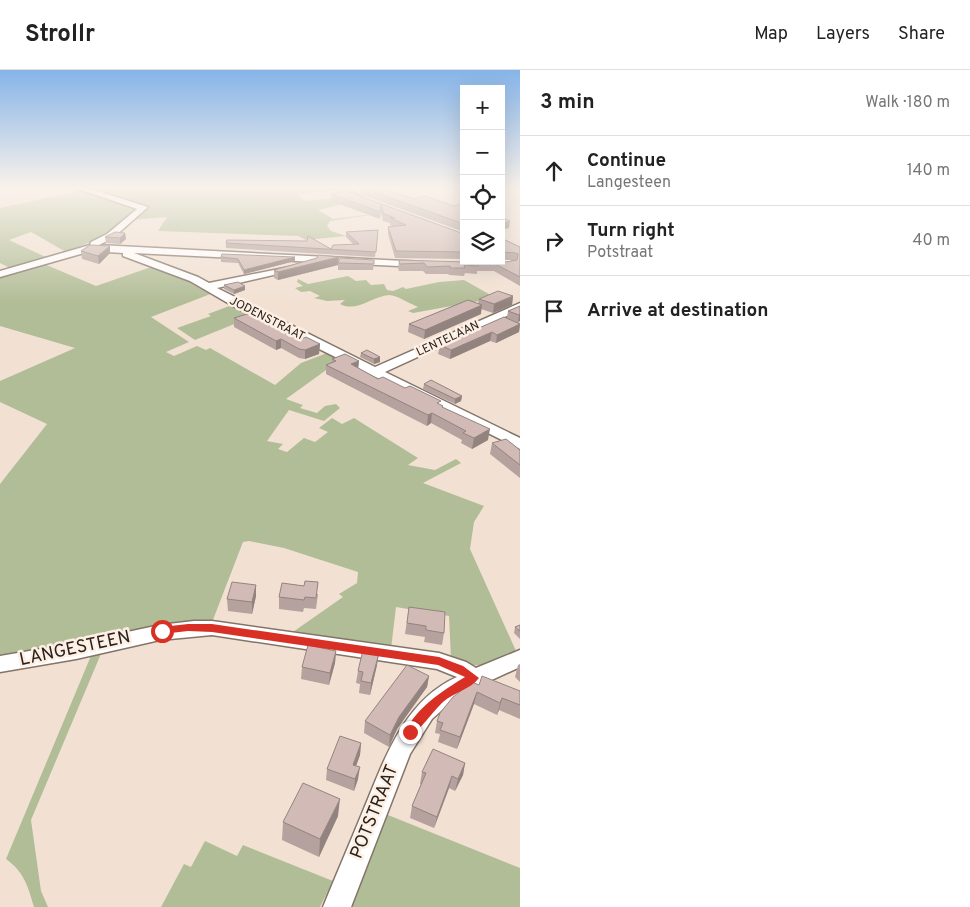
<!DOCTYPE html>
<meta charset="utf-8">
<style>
:root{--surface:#fff;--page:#f2f2f2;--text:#222;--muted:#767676;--line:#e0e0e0}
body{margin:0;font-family:Overpass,sans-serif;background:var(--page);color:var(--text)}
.controls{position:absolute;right:15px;top:15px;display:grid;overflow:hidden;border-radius:0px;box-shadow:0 5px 20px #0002}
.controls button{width:45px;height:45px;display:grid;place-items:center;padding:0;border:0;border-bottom:1px solid var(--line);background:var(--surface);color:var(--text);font:25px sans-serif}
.stop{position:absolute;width:15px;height:15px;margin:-11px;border:4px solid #d93025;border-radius:50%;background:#fff}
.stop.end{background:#d93025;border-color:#fff;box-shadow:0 1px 5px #0008}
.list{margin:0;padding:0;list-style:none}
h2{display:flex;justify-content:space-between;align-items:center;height:65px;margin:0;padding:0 20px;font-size:21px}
h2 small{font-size:16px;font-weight:400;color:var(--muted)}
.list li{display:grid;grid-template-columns:32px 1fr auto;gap:15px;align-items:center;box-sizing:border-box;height:70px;padding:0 20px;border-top:1px solid var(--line)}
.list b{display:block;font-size:19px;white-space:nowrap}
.list p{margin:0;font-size:16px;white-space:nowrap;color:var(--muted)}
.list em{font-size:16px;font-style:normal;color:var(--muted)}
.icon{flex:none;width:28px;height:28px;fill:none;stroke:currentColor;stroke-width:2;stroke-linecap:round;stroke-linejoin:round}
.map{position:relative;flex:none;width:520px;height:837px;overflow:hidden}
header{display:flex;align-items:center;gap:30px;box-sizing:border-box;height:70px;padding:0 25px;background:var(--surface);border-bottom:1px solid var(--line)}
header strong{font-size:24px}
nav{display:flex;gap:28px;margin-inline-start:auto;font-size:18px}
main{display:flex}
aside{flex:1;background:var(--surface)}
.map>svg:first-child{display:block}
</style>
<header>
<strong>Strollr</strong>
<nav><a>Map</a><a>Layers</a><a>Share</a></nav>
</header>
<main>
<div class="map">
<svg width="520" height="837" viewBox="0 0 520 837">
<rect width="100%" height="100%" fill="#f2e1d3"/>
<path fill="#b1bd96" d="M80,117H336L339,120L298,124L304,131L345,127L355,131L318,140L333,149L391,142L330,151L327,156L331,161L346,166L306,170L298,166L158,161L167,147L130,150L146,137Z
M82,120L139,138L108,165L66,182L31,162L9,170L48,188L12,199L0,193V138Z
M42,193L96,216L154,196L179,205L213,223L151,247L189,272L166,282L174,286L197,276L206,280L210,278L275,315L301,293L327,283L340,290L286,329L303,335L300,338L317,343L325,336L336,334L340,338L324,351L289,340L267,371L283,374L278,379L287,382L304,368L315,372L328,362L319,358L332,348L342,354L354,348L418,388L408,395L435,400L456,389L461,393L423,413L484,436L474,452L470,479L516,581C486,594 483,601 451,589L449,546L396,537L391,579L290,564L343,527L339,524L357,513L358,502L284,478L249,471L243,472L211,555L0,589V414L47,354L0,332V311L75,278L0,256V206Z
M348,206L356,211L366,210L371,215L384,214L387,220L393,221L403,217L406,219L439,212L464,210L496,228L413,243L408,241L418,237C410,234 397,225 389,225C373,226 356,243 340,234L345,230L327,231L314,228L320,226L310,221L301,222L295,218L303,216L297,212L298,209L308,214Z
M232,235L254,246L195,270L177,258L211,246L208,244Z
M103,579L31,750L41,821L48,837H34C28,816 24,802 6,789L93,581Z
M383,743L520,798V837H353L349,835Z
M205,771L237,786L243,775L333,811L320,837H161L184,794L191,797Z"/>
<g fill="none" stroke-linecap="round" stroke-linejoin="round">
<defs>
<path id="minor" d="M73,117H85L148,137L113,168L99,175L423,192V196L419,197L134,183L198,207L209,213L299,195V199L217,218L375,297L520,233V240L385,302L520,368V379L233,236L190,211L123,186V183L91,181L0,207V201L90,175L91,172L107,164L137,139Z
M334,117H343L367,130C359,136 341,124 334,117Z
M501,185L520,195V202L499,191H501Z
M194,551H212L439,583L466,592L476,598L520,580V597L459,625L432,649L410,684L351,837H323C336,805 350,773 363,741C384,691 403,631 457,607L437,599L212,565L160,570L76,589L0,602V586L76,573L160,555Z"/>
</defs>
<use href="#minor" stroke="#847468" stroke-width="3"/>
<use href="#minor" fill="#fff" fill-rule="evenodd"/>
</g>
<path fill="#b5a19d" d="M360,117L415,129L454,136L464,133V162L360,124Z
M346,121L464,164V189L395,188L388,164V157L392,156L390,155V153L383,151L381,142L380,149L331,131V124Z
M378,160L375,187L226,178V173L331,179L353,174L346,167V162Z
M125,163L126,169L120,174L106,173L105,167Z
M501,163L503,169L520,177V216L494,201H477V204L465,203L464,206L449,205L448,204H426L423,201H399L398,198L399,190L500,193L515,190H501Z
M110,176V183L99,194L82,189L81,181Z
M221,187H295V191L244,204L238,193L221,192Z
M374,190L373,200H338V195L278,210L274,208V200L339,192Z
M224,215L245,216V220L234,224L224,219Z
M513,226L512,235L493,243L481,239V244L424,269L408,262L409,254L478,234L479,229Z
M520,236V251L518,252L520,253L519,262L496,273L490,271L450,289L438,284L440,275L507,248L508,241Z
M234,248L301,269L320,274L319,284L305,289L299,288L281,278L276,280L234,257Z
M361,283L380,287V292L374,294L360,287Z
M332,289L359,291L358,298L378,309L405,318L441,335L443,338L488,370L472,379L461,373L462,370L431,353L427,356L326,304V295L332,292Z
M424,314L462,326L461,331L455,334L423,319Z
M492,373L520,380V408L490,384Z
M256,515V526L252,544L228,541L227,529Z
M318,524L316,539L304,538L303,542L279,539V527Z
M409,537L444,563L442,575L424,572L425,567L405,564Z
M520,555V569L514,563L515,557Z
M336,581L335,593L329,615L301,609L302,597Z
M520,594V612L515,607L518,595Z
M377,595L370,625L359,623L360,614L356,613L358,601Z
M429,606L427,617L397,659L389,677L364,663L365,651Z
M479,615L520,621V649L499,640L497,645L474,634L457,679L438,672L440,664L435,663L437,651Z
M361,673L360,685L356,696L358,709L354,721L326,710L327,699Z
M465,693L463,705L455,721L449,718L434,758L410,748L412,736L421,714H420L422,702Z
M338,746L319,787L282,770L283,752Z"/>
<path fill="#93837f" d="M510,151L509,158L501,160V153Z
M125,163L126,169L120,174V168Z
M504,164L503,171L501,172V165Z
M110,176V183L99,194L98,186Z
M295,187V191L244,204V200Z
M339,187L338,195L278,210V202Z
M245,216V220L234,224V220Z
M513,226L512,235L493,243L494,234Z
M482,235L481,244L424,269L425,260Z
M520,244V251L518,252L519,245Z
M520,254L519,262L496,273L497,265Z
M492,262L490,271L450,289L451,280Z
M281,269V278L276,280V271Z
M320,274L319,284L305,289V280Z
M380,287V292L374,294V289Z
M359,291L358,300L351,294Z
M462,326L461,331L455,334V329Z
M432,343L431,353L427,356L428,345Z
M490,359L488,370L472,379L474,368Z
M256,515V526L252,544V532Z
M336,581L335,593L329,615L330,603Z
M379,583L377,595L370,625L371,613Z
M429,606L427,617L397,659L389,677L390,665L399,647Z
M477,622L474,634L457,679L460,667Z
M502,628L499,640L497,645L500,633Z
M361,673L360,685L352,707L353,695Z
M465,693L463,705L455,721L458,709Z
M360,697L358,709L354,721L355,709Z
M452,706L449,718L434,758L437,747Z
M340,729L338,746L319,787L320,769Z"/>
<path fill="#d2bbb6" stroke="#93837f" d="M360,117H378L415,129L425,126L454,136L464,133V154Z
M346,121L464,164V182L396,181L388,157L406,155L390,148H395L384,144L381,135L380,142L331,124Z
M501,147L510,151L501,153Z
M378,160L376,182L226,173L227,170L307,171L308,166L331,179L333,175L359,174L346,162Z
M115,162L125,163L120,168L105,167Z
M501,168L520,177V207L495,194L478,193V196L464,195L465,198H450V196L427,197L424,193L400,194L399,190L500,193L517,190L518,184L516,183L501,182Z
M90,175L110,176L98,186L81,181Z
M222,184L295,187L244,200L238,189L221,187Z
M318,185L339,187L278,202L274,200L317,188Z
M340,188L374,190V194L338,193Z
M238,212L245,216L234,220L224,215Z
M498,221L513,226L494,234L479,229Z
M468,230L482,235L425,260L409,254Z
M520,236V244L519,245L508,241Z
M247,244L301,269L306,267L320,274L305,280L299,279L281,269L276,271L234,248Z
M504,247L520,254L497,265L492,262L451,280L440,275Z
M367,280L380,287L374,289L361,283Z
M345,284L359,291L351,294L378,309L383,307L405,318L410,316L441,331L437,333L443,336L442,337L490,359L474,368L463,363L466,361L432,343L428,345L326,295L336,291L332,289Z
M431,310L462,326L455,329L424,314Z
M506,369L520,380V395L492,373Z
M305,511L318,512L316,528L305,527L304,530L279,527L282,513L304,516Z
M232,512L256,515L252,532L227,529Z
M409,537L445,542L444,563L426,560V556L407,553Z
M520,555V561L515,557Z
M308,575L336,581L330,603L302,597Z
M363,580L379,583L371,613L361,611L363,602L358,601Z
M407,595L429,606L399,647L390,665L365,651Z
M482,606L520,621V635L502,628L500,633L477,622L460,667L440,660L443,653L437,651L440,643L453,627L472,612L479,615Z
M340,666L361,673L353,695L360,697L355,709L327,699Z
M433,679L465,693L458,709L452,706L437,747L412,736L426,703L422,702Z
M303,713L340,729L320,769L283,752Z"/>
<linearGradient id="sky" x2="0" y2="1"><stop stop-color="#86b4e8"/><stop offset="0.5" stop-color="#f9f2eb"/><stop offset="1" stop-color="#f9f2eb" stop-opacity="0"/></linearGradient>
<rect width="520" height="234" fill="url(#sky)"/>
<path fill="#d93025" d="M188,554H212L439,587L463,596L479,608C471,619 453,623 443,632C435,639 417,664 410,666L405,662C418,636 441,622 465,607L438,595L212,562L188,561L162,564L156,561L162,557Z"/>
<g text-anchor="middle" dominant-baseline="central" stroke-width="5" stroke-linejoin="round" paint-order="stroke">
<g font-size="12" fill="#28211c" stroke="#fdefe3">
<text transform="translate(267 249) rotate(27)">JODENSTRAAT</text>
<text transform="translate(448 269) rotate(-25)">LENTELAAN</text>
</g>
<g font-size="18" fill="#28211c" stroke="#fdefe3">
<text transform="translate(75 579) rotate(-12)">LANGESTEEN</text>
<text transform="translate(375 742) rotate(-68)">POTSTRAAT</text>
</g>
</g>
</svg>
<div class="controls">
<button>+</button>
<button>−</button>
<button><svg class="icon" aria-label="locate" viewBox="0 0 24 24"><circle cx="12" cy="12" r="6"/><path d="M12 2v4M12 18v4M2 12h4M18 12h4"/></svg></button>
<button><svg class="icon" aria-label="layers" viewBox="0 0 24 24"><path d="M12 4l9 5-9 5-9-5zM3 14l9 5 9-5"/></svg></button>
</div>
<div class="stop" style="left:162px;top:561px"></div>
<div class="stop end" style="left:410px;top:662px"></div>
</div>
<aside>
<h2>3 min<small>Walk · 180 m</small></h2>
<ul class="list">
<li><svg class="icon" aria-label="ahead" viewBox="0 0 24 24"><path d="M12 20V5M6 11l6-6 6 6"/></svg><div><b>Continue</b><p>Langesteen</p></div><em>140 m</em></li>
<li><svg class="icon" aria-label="right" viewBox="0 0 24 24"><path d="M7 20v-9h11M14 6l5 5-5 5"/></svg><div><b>Turn right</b><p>Potstraat</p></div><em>40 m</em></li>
<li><svg class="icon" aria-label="arrive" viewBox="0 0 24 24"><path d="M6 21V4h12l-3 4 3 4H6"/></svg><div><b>Arrive at destination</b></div></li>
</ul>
</aside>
</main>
